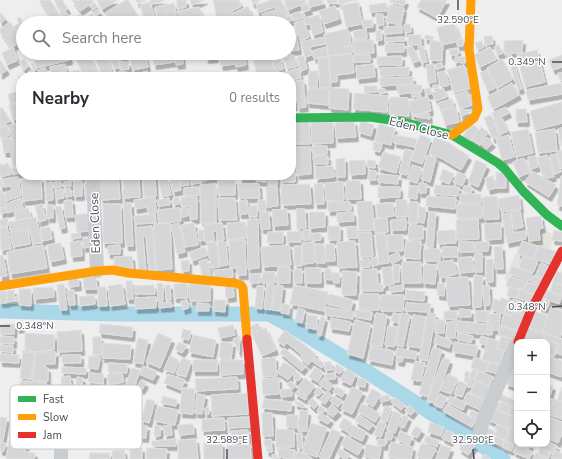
<!DOCTYPE html>
<meta charset="utf-8">
<style>
:root{--surface:#fff;--page:#f7f7f7;--text:#2b2b33;--muted:#7c7c81;--line:#e1e1e2}
body{margin:0;font-family:"Nunito Sans",sans-serif;background:var(--page);color:var(--text)}
.controls{position:absolute;right:12px;bottom:12px;display:grid;overflow:hidden;border-radius:8px;box-shadow:0 2px 6px #0003}
.controls button{width:36px;height:36px;display:grid;place-items:center;padding:0;border:0;border-bottom:1px solid var(--line);background:var(--surface);color:var(--text);font:20px sans-serif}
.list{margin:0;padding:0;list-style:none}
h2{display:flex;justify-content:space-between;align-items:center;height:52px;margin:0;padding:0 16px;font-size:17px}
h2 small{font-size:13px;font-weight:400;color:var(--muted)}
.icon{flex:none;width:22px;height:22px;fill:none;stroke:currentColor;stroke-width:2;stroke-linecap:round;stroke-linejoin:round}
.map{position:relative;flex:none;width:562px;height:459px;overflow:hidden}
.search{position:absolute;background:var(--surface);box-shadow:0 2px 6px #0003;left:16px;top:16px;width:280px;height:44px;display:flex;align-items:center;gap:10px;box-sizing:border-box;padding:0 14px;border-radius:22px;color:var(--muted);font-size:15px}
.panel{position:absolute;background:var(--surface);box-shadow:0 2px 6px #0003;left:16px;top:72px;width:280px;height:108px;border-radius:16px}
.map>svg:first-child{display:block}
</style>
<div class="map">
<svg width="562" height="459" viewBox="0 0 562 459">
<defs>
<filter id="shadow"><feDropShadow dx="2.5" dy="4.5" stdDeviation="0" flood-color="#0004"/></filter>
</defs>
<rect width="100%" height="100%" fill="#efeeee"/>
<path fill="#e4e2dc" d="M530,223L556,236L530,291L504,279Z
M562,269V315H540Z"/>
<g fill="none" stroke-linecap="round" stroke-linejoin="round">
<path stroke="#aad8e8" stroke-width="15" d="M0,311L114,314H269L300,331L372,375L503,459"/>
</g>
<path fill="#d6d6d8" stroke="#e0e0e1" filter="url(#shadow)" d="M39,0H50L60,15L52,20Z
M54,0H62L68,9L62,13Z
M72,0H93L94,2L80,11Z
M97,0H118L102,9Z
M126,0H128L142,22L111,23L105,13Z
M136,0H145V1L137,3Z
M150,0H164V1L151,4Z
M177,0H186V7L177,9Z
M190,0H205L192,5Z
M213,0H239L242,6L232,11V18L217,20Z
M251,0H259L260,1L253,4Z
M271,0H281L288,16L264,23L262,14L276,10L275,7L258,13L256,5Z
M284,0H305L306,3L288,10Z
M308,0H322L323,4L310,7Z
M327,0H337V2L328,4Z
M339,0H357L339,4Z
M391,0H406L404,6L390,2Z
M421,0H447L437,18L417,7Z
M150,2L156,23H145L140,5Z
M358,2L362,24L346,27L342,5Z
M95,3L97,7L93,10L90,6Z
M174,3L178,23H168L165,5Z
M386,3L387,11L370,12L369,5Z
M308,4L310,10L303,12L301,6Z
M165,5L167,15L157,17L155,7Z
M390,5L404,8L401,25L386,22Z
M248,6L255,22L237,23L232,14Z
M335,6L339,19L324,24L319,11Z
M199,7L203,16L204,23H180L178,11Z
M98,9L100,12L95,15L94,12Z
M0,12L6,19L0,23Z
M66,12L74,23H57L55,20Z
M300,12L301,14L304,13L305,17L294,21L292,14Z
M92,13L98,20L95,23H85L83,21Z
M81,14L85,19L78,23L74,18Z
M376,14H383L384,25H377Z
M319,15L323,32L313,35L310,24L306,25L304,19Z
M292,16L293,20L287,22L285,18Z
M20,17L23,23V33L18,35L14,26L19,24L17,19Z
M47,17L51,23H37Z
M168,18L169,23H158V20Z
M214,18L215,23H204V20Z
M285,19L286,23H275V22Z
M303,20L309,37L301,41L294,23Z
M362,20H373V27L363,28Z
M10,22L23,40L11,48L0,32V29Z
M454,23L461,41L441,45L437,28Z
M410,24L411,32L405,33L404,25Z
M291,25L292,31L289,32V26Z
M402,26V33L384,34V27Z
M347,29L350,37L351,45L344,46V47L352,46V53L329,56L324,34Z
M366,29L367,38L354,39L353,31Z
M381,30L382,40L376,41V31Z
M296,31L299,50L291,51V55L282,57L281,53H289V32Z
M408,35H421V45H408Z
M425,35L434,37L433,40L425,39Z
M484,36H492L493,44L485,45Z
M325,37V44L310,47L312,55L305,57L301,42Z
M404,37L405,41L385,42V38Z
M457,39H463V46H457Z
M353,40H373L374,53L354,54Z
M523,40L522,53H504V41Z
M430,41L443,42L442,61L430,60Z
M482,41L484,47L478,50L475,43Z
M385,44H404V52H385Z
M499,45L503,53L498,55L494,47Z
M412,46L419,61L413,63L406,48Z
M423,46L427,62L422,63L418,47Z
M13,47L18,60L7,65L2,53Z
M326,47L328,56L314,59L312,51Z
M490,47L497,59L480,67L474,55Z
M450,49H458V55H450Z
M537,50L545,82L525,87L517,55Z
M30,53H41L33,58Z
M58,53H69L70,60L36,68L34,59Z
M74,53H85L76,58Z
M105,53L112,72L102,76L95,57Z
M107,53H114L120,67L115,69Z
M118,53H125L126,59L119,60Z
M129,53H145L148,67L133,70Z
M165,53H173L175,62L154,65L152,55Z
M174,53H182L183,64L176,65Z
M206,53H216V58L206,59Z
M218,53H244L246,65L236,67L235,64L221,66Z
M251,53H264L265,54L251,55Z
M270,54L274,72L257,76L253,58Z
M352,54L354,73L337,75V82H331L329,56Z
M511,54L522,89L518,90L507,55Z
M90,55L99,76L96,77H84L77,61Z
M294,55L298,66L287,69L284,58Z
M354,55H370V62H354Z
M562,55V67L553,70L549,60Z
M304,56L307,69L301,71L297,57Z
M402,56V65H377V57Z
M328,57L331,87L320,88L318,59Z
M455,57H465V63L454,62Z
M280,58L283,69L276,72L272,60Z
M24,59L29,66L24,70L19,62Z
M502,59L513,79L498,88L487,68Z
M0,60L7,70L0,75Z
M120,62H129V69L120,70Z
M33,63L36,70L34,71L31,64Z
M442,63V68L436,69V64Z
M65,64L67,71L52,74L50,67Z
M374,64L375,77L357,79L356,66Z
M434,64L436,82L428,83L426,65Z
M464,65L471,88L454,93L447,70Z
M409,67V75L380,76V68Z
M45,68L48,77H40L38,70Z
M299,68L301,78L291,80L289,71Z
M32,70L35,77H31L28,72Z
M79,70L81,77H71L69,72Z
M487,70L495,88L488,91L480,73Z
M147,71L149,77H138L137,74Z
M309,71H318L317,88L308,87Z
M445,71L449,85L441,87L437,73Z
M118,72H127V77H118Z
M159,72H182V77H159Z
M284,72L286,77H268V76Z
M135,73V77H128V75Z
M223,73L224,77H192V75Z
M558,73H562V80H560Z
M19,76L30,77H21V86H19Z
M413,77V84L380,86V78Z
M303,80L306,107L298,108L295,81Z
M512,83L519,95L494,109L487,97Z
M562,83V94L528,100L526,90Z
M411,85V93L398,94L397,86Z
M413,85H422V92H413Z
M433,85H438V88H433Z
M364,86H377V92H364Z
M291,88H293L295,106H291Z
M330,88L349,89L348,110L329,108Z
M431,88V94L426,95L425,89Z
M443,88L447,97L436,101L432,93Z
M308,89H329L328,105L307,103Z
M379,89H385V93H379Z
M21,91V101L10,104L8,94Z
M467,91L472,105L460,109L455,95Z
M355,93L388,96L387,112L353,109Z
M412,93H420L421,97H412Z
M390,97L408,98L409,116L389,114Z
M428,97L431,111L412,115L409,101Z
M452,99L454,107L440,110L438,103Z
M21,102V118L13,120L9,105Z
M562,102V123L535,130L530,111Z
M2,107L10,121L0,127V109Z
M506,107L509,113L495,120L492,113Z
M456,108L459,122L445,125L442,111Z
M516,109H526L527,122H516Z
M460,110H472L461,117Z
M429,113L430,119L413,116Z
M491,115L500,136L493,139L484,118Z
M502,118L508,131L501,134L495,122Z
M354,121L356,137L336,138L335,123Z
M361,121L374,125L371,136L358,132Z
M309,122L310,144H291V123Z
M333,122V143L312,144L311,123Z
M21,123V149L15,150L9,125Z
M379,124L395,128L391,145L375,141Z
M470,124L478,128L471,141L463,137Z
M7,125L10,135L0,138V127Z
M481,127L488,132L480,145L472,140Z
M562,128V145H561L558,129Z
M528,129L533,153L516,157L511,132Z
M555,129L557,151L538,153L535,132Z
M395,135L417,139L415,147L394,143Z
M420,135L431,139L422,164L411,160Z
M509,135L514,157L502,160L496,139Z
M11,137L14,151L4,153L2,139Z
M435,137L449,143L469,156L461,170L441,158L429,154Z
M487,137L493,143L486,149L481,144Z
M374,142L382,144L380,152L373,150Z
M312,146H327V154L313,155Z
M296,147H310L311,174L297,175Z
M291,148H292L293,169H291Z
M405,149L413,151L407,175L399,173Z
M21,150V165L13,167L11,153Z
M562,150V168L561,169L557,151Z
M383,152L401,157L396,173L378,168Z
M557,154L561,172L554,174L550,155Z
M427,155L436,158L430,182L421,179Z
M547,155L554,177L547,178L542,174L537,158Z
M313,156H328V164H314Z
M536,156L538,167L530,169L528,157Z
M345,158V177H336V159Z
M524,158L530,172L519,177L513,162Z
M365,160V174L350,175L349,161Z
M368,160L376,161L375,168L367,167Z
M476,160L487,165L478,187L468,182Z
M0,162L1,165L8,163L12,174L0,177Z
M412,165L422,168L417,183L407,180Z
M333,166L334,177L316,179L315,167Z
M12,168H20L21,173L13,174Z
M443,169L454,174L449,184L439,180Z
M369,170L376,171V180H368Z
M532,171L556,185L549,197L525,182Z
M291,172H295V182H281V175H291Z
M458,172L467,176L462,186L453,182Z
M496,172H506V188H496Z
M379,174L399,176L398,184L378,182Z
M24,175H36L25,178Z
M44,175H65V180H45Z
M68,175H82V180L68,181Z
M99,175H118L120,199L101,200Z
M123,175H155L156,196L144,197L143,176L139,177L140,197L123,198L122,190H124Z
M172,175H177L181,190L173,192L169,176Z
M179,175H187L189,185L180,186Z
M190,175H201L202,183L191,184Z
M203,175H231V177L203,180Z
M240,175H255V178L240,179Z
M256,175H266V182L256,181Z
M269,175H278L277,185H268Z
M493,176L496,188L488,190L485,178Z
M561,176H562V206H557Z
M18,177L21,196L6,201L5,193L12,190L11,186L4,187L3,179Z
M41,178L42,199L23,201L21,180Z
M167,178L171,195L162,197L159,180Z
M0,180H2L3,187H0Z
M218,180H235V195H218Z
M360,180L361,199H346V181Z
M74,181H82V196H74Z
M52,182L53,200L46,201L45,183Z
M54,182H61V187L54,188Z
M64,182H71V186H63Z
M343,182L344,200L326,201L325,183Z
M84,183H91L93,195L85,196Z
M323,183L324,204H315L314,184Z
M419,183L427,184L426,193H419Z
M216,184V223H201L200,185Z
M238,184H259L260,198H239Z
M310,184L311,204L282,205L281,185Z
M435,185L459,187L458,196L434,194Z
M277,186L278,206L267,207L266,187Z
M409,186H418L417,199L408,198Z
M464,186L472,187L471,193L463,192Z
M199,187V195L184,196V188Z
M378,187H400V197L378,198Z
M70,188L72,196L66,197L65,189Z
M63,189L64,198L56,199L55,190Z
M0,190H2L6,206L0,208Z
M460,194H481V203H460Z
M519,195L521,209L501,212L498,199Z
M427,196L456,198L455,209L426,206Z
M497,196L499,219H484L483,197Z
M155,197L156,213H148L147,207L135,209L134,200Z
M179,197V204L173,205V198Z
M181,197H197V219H190V206H181Z
M21,198L23,208L7,213L6,204Z
M169,198L170,205L158,206L157,200Z
M218,198H235L237,220H219Z
M72,200L73,217H65L64,201Z
M247,200V214H239V201Z
M258,200H265L266,211H258Z
M396,200H407V217H396Z
M372,201L374,230L359,231L357,202Z
M328,202H350L351,210L328,211Z
M409,202H418L417,224H409Z
M123,203H131L133,246H126Z
M393,203L394,216L377,218L376,204Z
M42,204L46,220L39,222L35,206Z
M103,204H121L122,243H103Z
M457,204L482,205V218H457Z
M47,205H53V218H47Z
M257,205V217H249V206Z
M61,206L65,228L60,229L55,207Z
M5,207L7,212L1,214L0,208Z
M419,207L426,208L424,223L418,222Z
M28,208L31,217L16,220L14,212Z
M180,208L181,221L159,223L157,210Z
M181,208H188V216L182,217Z
M287,209L288,225L273,226L272,210Z
M296,209H305L306,228L297,229Z
M520,210L523,227L515,229L511,212Z
M269,212L270,229H261L260,213Z
M309,212H325V227L309,228Z
M353,212L354,221L337,222V213Z
M429,212H436L433,247H426Z
M89,213L91,231L77,232L75,215Z
M510,213L514,233L525,231L526,239L507,243L502,214Z
M155,214L156,223L135,224L134,216Z
M541,216L543,228L539,229L540,240L529,241L526,218Z
M36,217L42,243L33,244L29,227L10,230L9,222Z
M8,218V226L0,227V220Z
M387,218L388,232L375,233L374,219Z
M258,219L259,268L248,269L247,220Z
M406,219V230H391V220Z
M478,219L479,239L457,240L456,220Z
M245,222L246,238L227,239V223Z
M170,223L172,269L156,270L154,224Z
M179,223L185,252L177,254L171,225Z
M194,223L198,245L185,247L181,225Z
M222,223L224,240L217,241V231H213L214,241L205,242L204,225Z
M501,223V239L485,240L484,224Z
M7,226L11,249L1,250L0,228Z
M152,226L156,270H149L146,236H143L146,272H139L135,228Z
M328,226H340V240H328Z
M409,226H423V239H408Z
M50,227L52,239L42,241L40,229Z
M347,227H357V238H347Z
M28,229L30,244L13,247L10,232Z
M198,230H204V240L199,241Z
M303,230H310V240H303Z
M455,230L456,243L438,244L437,231Z
M554,230L562,232V241L552,240Z
M301,231V242H287V232Z
M268,232H283V243H267Z
M371,232L373,256L361,258L358,233Z
M80,233L81,238L71,239V234Z
M321,233V240L312,241V234Z
M385,233L389,263L379,264L375,234Z
M387,235H403V251H388Z
M83,238H89L90,247L83,248Z
M229,240H245L246,275H237V268H230Z
M81,241L82,256L71,257L70,242Z
M355,241L357,267L338,268L337,242Z
M406,241H421L420,259L404,258Z
M522,241L538,246L534,259L518,254Z
M216,242L220,267L211,268L207,243Z
M218,242H226L228,265L220,266Z
M314,242V263L303,264L302,243Z
M459,242H474V252H459Z
M475,242H489L488,251H475Z
M61,243L64,259L50,262L47,245Z
M315,244H324L325,263H316Z
M326,244H334L335,261H326Z
M43,245L47,268L10,274L7,252Z
M120,245V254H108V246Z
M289,245L291,265L263,267L261,247Z
M294,246H301L302,266H295Z
M502,246L503,269H495L494,247Z
M538,246L558,252L550,264L534,259Z
M205,247L208,255L192,261L189,252Z
M442,247H457L458,257H442Z
M424,249H440V261H424Z
M398,252L401,259L392,264L388,257Z
M475,253H482V272H474Z
M0,255H3L7,276L0,277Z
M132,256L133,269L114,265V257Z
M523,256L538,262L533,273L519,267Z
M377,257L378,265L372,266L371,258Z
M472,257L473,272L459,273L458,258Z
M207,259L211,276L203,278L199,261Z
M369,259L370,267L361,268L360,260Z
M486,259H493V282H486Z
M189,260V271H182L181,261Z
M453,260L457,274L440,278L437,263Z
M402,262H421V283H402Z
M541,263L548,266L542,279L535,276Z
M424,264L437,265L435,284L423,283Z
M393,265H400L399,282H393Z
M512,266L532,273L529,281L509,274Z
M278,267H290V283H277Z
M391,267L394,284L384,286L382,268Z
M305,268H321V283H305Z
M232,269L233,277L215,278L214,270Z
M294,269H302V283H294Z
M325,269H331V280L324,279Z
M377,269L378,284H383V291H361V270Z
M342,271L357,272L356,295H342Z
M557,271L562,273V285L553,282Z
M263,272H275V283H262Z
M333,273H340L339,283L333,282Z
M250,274H261L260,283H250Z
M474,275L483,276L481,307H473Z
M533,275L542,280L540,285L530,281Z
M509,276L527,282L523,290L506,286Z
M78,277L79,286L69,287L68,278Z
M83,277H96L97,289H84Z
M468,277L470,305L448,306L446,278Z
M126,281H132L133,299H127Z
M527,282L539,286L535,295L523,290Z
M553,282L562,285V296L550,291Z
M157,283L163,284V301H158Z
M187,283L188,298H174V284Z
M438,283L445,284L444,296L437,295Z
M64,284L67,310H60L57,285Z
M122,284L125,304L110,306L108,286Z
M189,284H210V301H190Z
M233,284L234,297L226,298L225,285Z
M267,284L274,285L271,310L264,309Z
M154,285L155,294H135L134,286Z
M165,285H170L171,300H166Z
M276,285L283,286L280,311L272,310Z
M294,285L328,292L324,311L290,304Z
M403,285V291L390,292L389,287Z
M489,285L490,305L484,306L483,286Z
M257,286H264L262,309L255,308Z
M53,287L54,297L34,299L33,288Z
M98,287H106L107,306H98Z
M509,287L520,289L517,298L507,296Z
M19,289H31V306L19,305Z
M520,289L535,296L532,303L517,298Z
M14,290V301L7,302V291Z
M67,290H74L75,305H69Z
M406,290L425,292L424,301L405,299Z
M547,290L562,296L559,304L543,298Z
M0,291H6L7,303H0Z
M330,294L353,300L351,310L327,304Z
M359,294H379V310H359Z
M94,295L95,304L80,306L79,297Z
M381,295H404L403,311H381Z
M18,296V301H14L15,297Z
M156,297V308L135,309V298Z
M501,298L513,301L511,307L506,306L504,314L491,310L494,299L500,301Z
M513,299L530,305L526,316L514,312L515,309L511,307Z
M540,299L550,302L547,309L538,306Z
M187,300L189,308L183,310L181,301Z
M214,300H226L225,312L213,311Z
M171,302L172,307L159,308V303Z
M197,303L209,304V311H196Z
M406,303L431,304L430,312L405,311Z
M282,304L290,305L289,314L281,313Z
M506,306L514,308L512,316L504,314Z
M326,307L354,312L353,319L325,315Z
M551,307L562,311V332L560,338L542,332Z
M298,308L305,310L302,323L295,321Z
M459,309L471,310V317H459Z
M356,310L372,312L371,320L355,317Z
M444,311H457V320L444,319Z
M475,311H490L489,322L475,321Z
M533,311L548,316L542,332L528,327Z
M513,312L524,315L519,331L501,326L504,314L512,316Z
M376,313L387,315L382,347L370,345Z
M393,313L400,314L399,323L391,321Z
M401,313L410,315L403,347L395,345Z
M428,313L436,314L427,361L419,359Z
M488,314H500L499,330H487Z
M307,315L317,316V329L306,328Z
M413,315L426,317L421,348L407,346Z
M321,316L325,318L321,336L317,335Z
M331,318L351,322L349,331L330,328Z
M355,320L371,324L363,358L347,354Z
M436,320H445L444,333H435Z
M457,321L493,325L492,335L457,332Z
M447,322H456L455,338H446Z
M258,323L260,329L252,332L250,327Z
M5,324H15L14,334H0V325H5Z
M21,324L22,328L17,329V325Z
M100,324L133,327L132,337L99,333Z
M233,325L235,335L220,338L218,328Z
M388,326L398,327L394,347L385,345Z
M501,326L518,331L515,340L498,335Z
M266,328L276,350L262,356L252,334Z
M527,328L544,334L542,342H522Z
M183,329L191,331L189,340L181,338Z
M81,330L82,351L58,352L57,332Z
M285,330L316,354L308,365L300,358L302,355L287,343L284,346L277,341Z
M25,333L55,335L54,350L25,353Z
M158,333L172,339L160,368L146,362Z
M458,333L473,336L471,343L457,339Z
M546,333L562,339V355L556,353L559,344L544,339Z
M193,335L216,340L213,357L189,352Z
M436,335L452,341L449,348L434,343Z
M0,336L14,337V344L0,343Z
M240,336L239,353L233,339Z
M481,336L488,338L486,345L479,343Z
M501,336L513,339L509,352L497,349Z
M93,337H101V355H93Z
M138,338L148,340L143,364L133,362Z
M488,338L499,341L497,349L504,351L500,365L482,360Z
M543,339L559,344L554,357L549,355L550,351L547,350V342H542Z
M179,342L187,346L182,353L175,349Z
M221,342L233,343L231,359L219,357Z
M454,342L478,346L476,356L453,352Z
M103,343L131,345L130,359L102,358Z
M0,345L13,346V353L0,351Z
M371,347L394,351L392,365L368,360Z
M433,347L442,350L428,397L419,394Z
M284,348L306,366L302,371L280,353Z
M397,348L417,352L416,359L395,356Z
M23,350L35,352L31,379L20,378Z
M36,352H56L55,364H45V368H48V381L32,380Z
M0,354L19,355V363L0,362Z
M62,355H81V363H62Z
M89,356L100,357L98,369L88,368Z
M170,356L179,360L174,373L164,370Z
M275,357L277,376L263,377L261,359Z
M314,357L324,363L322,368L312,361Z
M397,357L403,358L402,362L396,361Z
M474,357L489,362L486,372L471,368Z
M549,357L562,361L561,377L547,372V365Z
M182,358L191,361L186,377L176,374Z
M443,358L450,360L435,403L427,401Z
M517,359V371L510,369Z
M193,360H218L217,371H193Z
M220,360H243V374L220,375Z
M415,361L425,363L421,381L411,380Z
M284,362L296,370L288,380L277,372Z
M325,362H331L332,370H325Z
M489,362L502,365L499,374L487,371Z
M108,363L127,364V373L108,372Z
M337,364L344,369L340,374L333,370Z
M143,366L157,372L153,380L139,374Z
M62,367L86,368V374L62,373Z
M315,367L323,372L318,382L309,377Z
M132,368L140,370L132,395L123,392Z
M346,369L356,374L351,385L340,380Z
M473,369L478,371L474,380L469,378Z
M510,369L517,371V380L507,377Z
M478,370L493,377L489,386L474,380Z
M466,371L470,373L468,377L464,376Z
M89,373L104,374L103,384L88,382Z
M122,373L124,382L109,385L107,375Z
M335,373V379L325,380V374Z
M168,374L185,380L181,390L164,383Z
M294,374H300V380L294,381Z
M448,374L458,379L451,394L440,390Z
M70,376L72,399L63,400L61,377Z
M466,376L470,378L468,383L464,381Z
M77,377L83,378L80,400L74,398Z
M237,377L238,389L196,391L195,379Z
M508,377L517,380V388L506,384Z
M279,378V394L263,395L262,379Z
M305,378L315,386L307,396L297,388Z
M323,378L333,385L329,391L319,384Z
M358,378L366,379L365,387L357,386Z
M470,378L476,381L472,388L467,386Z
M141,380L146,383L142,390L137,387Z
M20,381L46,382V389H20Z
M290,381L296,385L293,389L287,385Z
M459,381L467,384L462,397L454,394Z
M476,381L494,388L489,401L470,393Z
M547,384L553,386L550,396L547,395Z
M318,387L323,391L319,396L314,393Z
M336,387L345,391L342,397L333,392Z
M352,387L363,392L352,414L341,409Z
M562,387V401L557,400Z
M182,388L195,389L193,414L180,413Z
M291,389L292,396L281,397L280,390Z
M372,389L381,394L373,407L365,402Z
M297,391L307,397L305,400L295,394Z
M327,391L332,395L325,404L319,400Z
M247,393L248,414L212,416L211,395Z
M467,393L487,402L482,411L463,402Z
M197,394L205,395L202,414L195,413Z
M440,394L447,398L442,408L434,405Z
M501,394L516,401L513,407L498,400Z
M389,395L390,400L381,402L380,397Z
M163,396L177,400L176,406L161,403Z
M334,396L343,401L338,407L330,401Z
M450,396L466,403L463,410L447,402Z
M20,397H24V401L37,404L33,428L29,429L27,440L23,439V440L27,441L25,452L35,453L34,459H6L16,401H20Z
M394,397L405,405L401,410L391,402Z
M547,397L554,400L548,415L547,414Z
M312,398L318,404L314,409L308,403Z
M147,399L155,401L149,423L141,420Z
M264,399L292,402L291,411L262,408Z
M554,399L562,401V419L548,414Z
M296,401L305,405L303,408L295,404Z
M495,402L500,404L497,410L514,417L509,429L488,420Z
M501,402L511,406L508,414L497,410Z
M362,403L380,414L375,422L358,412Z
M447,404L476,420L472,427L443,411Z
M332,405L339,411L333,417L326,411Z
M409,405L415,410L411,415L405,411Z
M157,406L178,410L175,425L154,421Z
M320,406L325,409L322,414L317,411Z
M385,406L392,408L387,422L380,420Z
M511,406L517,409L516,418L508,414Z
M209,407V414H205V408Z
M300,410L308,411L307,431H298Z
M472,410L482,415L479,420L469,415Z
M393,411L401,414L395,433L387,430Z
M262,413H272L273,436H263Z
M320,413L331,419L328,424L317,418Z
M287,415H298L297,428L286,427Z
M359,415L373,424L369,430L355,421Z
M403,415L409,417L404,428L399,426Z
M0,417L7,418L3,441H0Z
M251,417V427L228,428V418Z
M550,417L562,422V433L558,443L547,438V425Z
M224,418L225,430L202,431V419Z
M344,418L352,423L347,432L339,427Z
M379,421L386,424L381,437L374,435Z
M514,421L517,422V439L514,445L505,441Z
M311,423L327,428L317,457L302,452Z
M430,423L444,427L441,436L428,432Z
M193,424L194,434L179,435L178,425Z
M497,424L509,429L504,440L495,436L497,430L495,429Z
M131,425L147,426L146,438L130,437Z
M155,425L161,426L160,436H154Z
M171,425L172,435L165,436L163,426Z
M353,425L366,432L362,441L348,434Z
M416,426L422,430L417,438L411,434Z
M487,428L495,431L493,435L504,440L502,446L483,438Z
M276,429L294,430V447H276Z
M332,429L341,433L329,459H323L319,457Z
M248,430L249,442L232,443L231,431Z
M446,430L454,433L450,442L442,438Z
M400,431L412,437L409,445L397,440Z
M386,432L393,434L391,440L385,439Z
M302,433L303,448H298L297,434Z
M458,434L463,438L460,442L455,438Z
M346,436L363,446L358,455L341,445Z
M426,436L439,441L437,447L424,442Z
M176,439V446H152V441Z
M196,439L198,459H178V440Z
M271,439L272,446H265L264,440Z
M378,439L386,440L385,446L377,445Z
M467,439L475,446L468,455L459,449Z
M505,441L514,445L511,451L502,447Z
M547,441L557,446L553,454L539,447L541,444H547Z
M0,442L6,443L4,451H0Z
M204,442L222,443V459H204Z
M391,442L413,447L411,459H400L388,457Z
M422,443L436,449L431,459H423L416,456Z
M250,444L251,459H228L227,446Z
M366,444L381,447L379,459L364,457Z
M517,444L533,452L529,459L513,452Z
M521,444H531L529,448Z
M441,445L451,448L447,459H436Z
M266,447H272V452H267Z
M130,448H142V459H130Z
M147,448L167,449L166,459H146Z
M279,448L295,450L293,459L278,457Z
M541,448L551,453L548,459L538,454Z
M340,449L350,455L347,459H344L337,454Z
M124,450L125,459H113L112,451Z
M555,450L562,454V459H553L551,458Z
M298,451L312,458V459H294Z
M90,453H110V459H89Z
M536,453L548,459H533Z
M276,454L277,458L273,459L272,455Z
M485,454L491,459H481Z"/>
<g fill="none" stroke-linecap="round" stroke-linejoin="round">
<path stroke="#cacdcf" stroke-width="14" d="M93,175L97,271
M480,430L489,406L517,343
M61,459V445"/>
<path stroke="#30b455" stroke-width="9" d="M291,118L370,117L403,122L452,135L498,163L505,169L523,191L547,215L562,226"/>
<path stroke="#ff9f0a" stroke-width="9" d="M452,135L474,118L478,109L469,50L471,0
M0,286L97,271L113,270L128,273L235,283L241,285L243,288L247,339"/>
<path stroke="#e5322d" stroke-width="9" d="M247,339L258,459
M518,342L531,310L562,251"/>
</g>
<path fill="none" stroke="#464f59" stroke-width="1.5" d="M458,0V10M552,62H562M552,307L562,306M0,326H10M227,449V459M473,449L474,459"/>
<g text-anchor="middle" dominant-baseline="central" stroke-width="3" stroke-linejoin="round" paint-order="stroke">
<g font-size="12" fill="#464f59" stroke="#fff">
<text transform="translate(419 128) rotate(14)">Eden Close</text>
<text transform="translate(95 223) rotate(-92)">Eden Close</text>
</g>
</g>
<rect x="10" y="385" width="132" height="64" rx="6" fill="#fff" stroke="#c8cacd" stroke-width="1"/>
<rect x="18" y="396" width="18" height="6" fill="#30b455"/>
<rect x="18" y="414" width="18" height="6" fill="#ff9f0a"/>
<rect x="18" y="432" width="18" height="6" fill="#e5322d"/>
<g font-size="11" fill="#464f59">
<text x="43" y="403">Fast</text>
<text x="43" y="421">Slow</text>
<text x="43" y="439">Jam</text>
</g>
<g font-size="10" text-anchor="middle" fill="#464f59" stroke="#fff" stroke-width="3" stroke-linejoin="round" paint-order="stroke">
<text x="458" y="23">32.590°E</text>
<text x="527" y="65">0.349°N</text>
<text x="527" y="310">0.348°N</text>
<text x="35" y="329">0.348°N</text>
<text x="227" y="443">32.589°E</text>
<text x="473" y="443">32.590°E</text>
</g>
</svg>
<div class="controls">
<button>+</button>
<button>−</button>
<button><svg class="icon" aria-label="locate" viewBox="0 0 24 24"><circle cx="12" cy="12" r="6"/><path d="M12 2v4M12 18v4M2 12h4M18 12h4"/></svg></button>
</div>
<div class="search"><svg class="icon" aria-label="search" viewBox="0 0 24 24"><circle cx="10" cy="10" r="6"/><path d="M15 15l6 6"/></svg>Search here</div>
<section class="panel">
<h2>Nearby<small>0 results</small></h2>
<ul class="list">
</ul>
</section>
</div>
